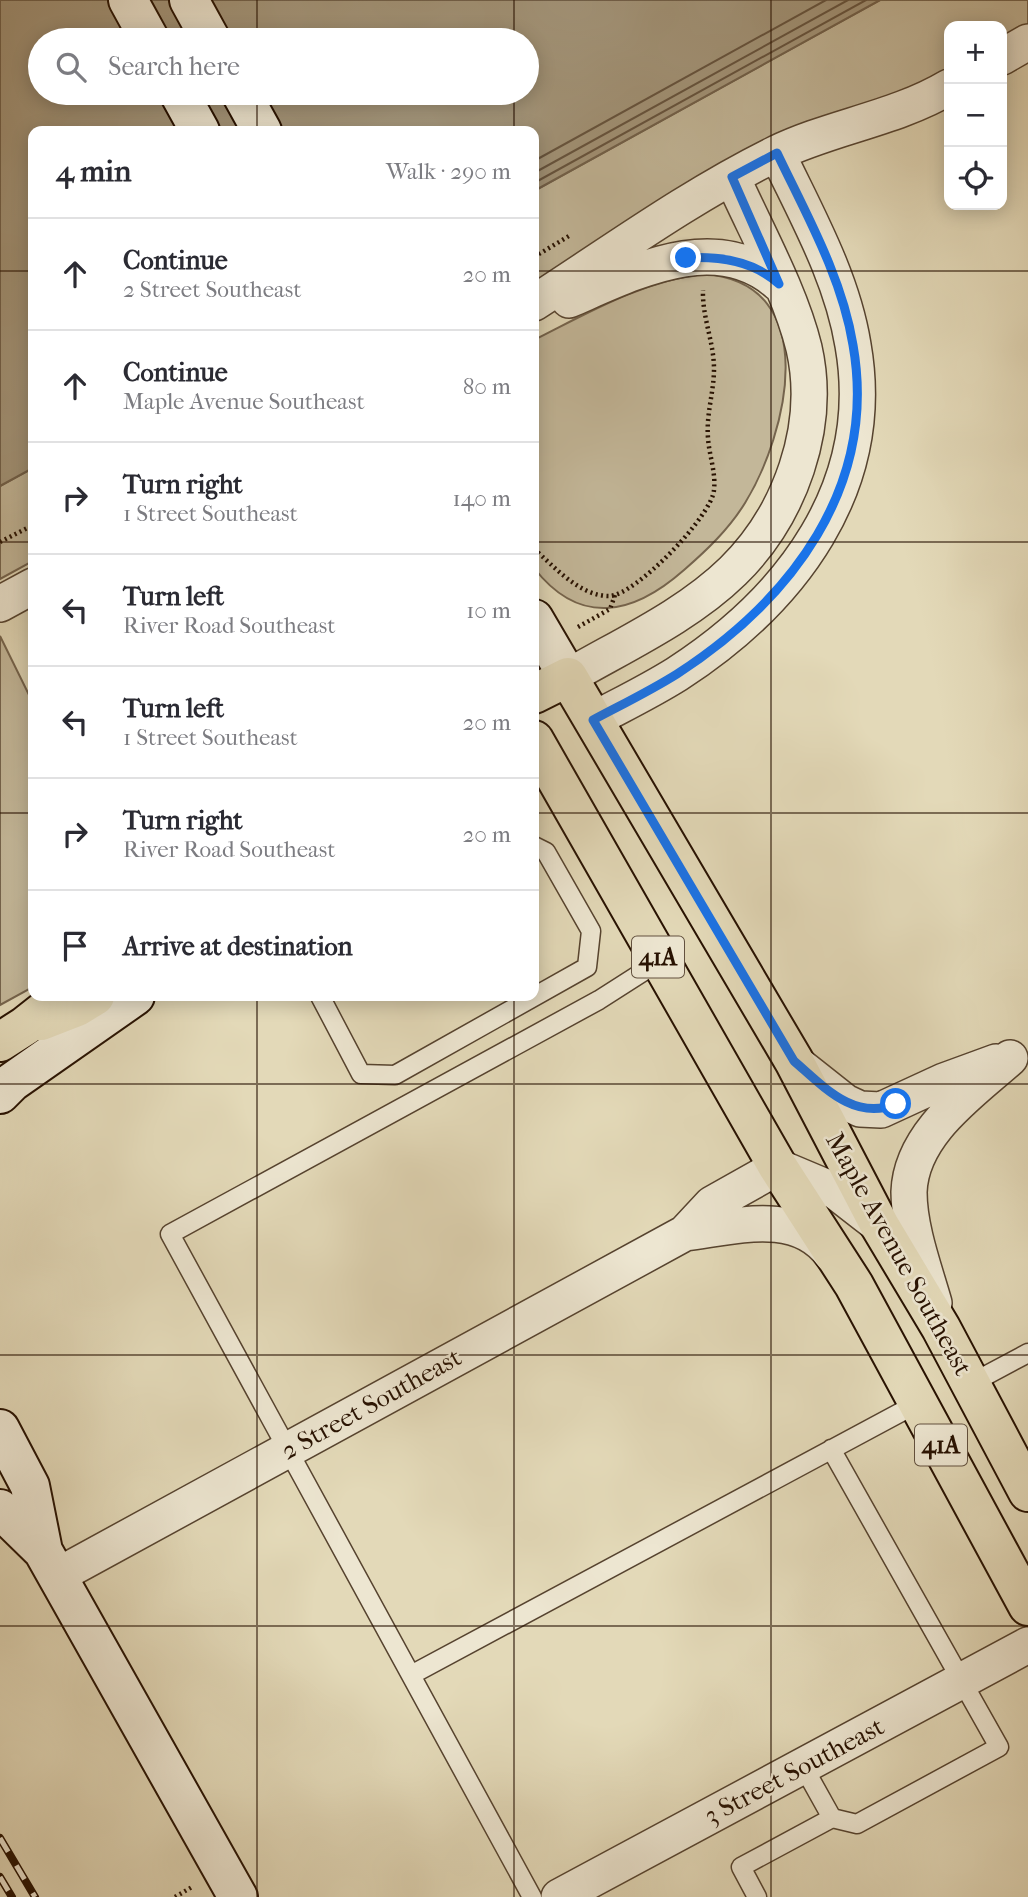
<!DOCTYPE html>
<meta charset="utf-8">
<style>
:root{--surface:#fff;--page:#f2f2f3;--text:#2b2b33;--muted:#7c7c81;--line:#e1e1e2}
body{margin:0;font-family:"IM FELL French Canon",serif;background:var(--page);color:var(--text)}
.controls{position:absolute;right:21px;top:21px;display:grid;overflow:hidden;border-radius:14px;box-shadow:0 4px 18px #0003}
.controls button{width:63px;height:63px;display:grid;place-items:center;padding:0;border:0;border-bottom:2px solid var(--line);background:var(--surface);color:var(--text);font:35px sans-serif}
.stop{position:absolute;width:21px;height:21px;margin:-16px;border:5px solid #1a73e8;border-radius:50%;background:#fff}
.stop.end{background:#1a73e8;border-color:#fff;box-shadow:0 2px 7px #0008}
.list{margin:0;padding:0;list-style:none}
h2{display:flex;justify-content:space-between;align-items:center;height:91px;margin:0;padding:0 28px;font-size:30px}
h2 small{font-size:23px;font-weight:400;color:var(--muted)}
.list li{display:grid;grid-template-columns:46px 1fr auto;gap:21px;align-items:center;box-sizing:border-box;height:112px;padding:0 28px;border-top:2px solid var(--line)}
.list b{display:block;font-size:26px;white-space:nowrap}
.list p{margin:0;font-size:23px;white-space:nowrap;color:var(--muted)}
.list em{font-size:23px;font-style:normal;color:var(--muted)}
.icon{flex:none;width:38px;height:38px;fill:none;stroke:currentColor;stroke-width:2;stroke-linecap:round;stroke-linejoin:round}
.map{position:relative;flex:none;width:1028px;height:1897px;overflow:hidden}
.search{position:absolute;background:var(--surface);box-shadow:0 4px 18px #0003;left:28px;top:28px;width:511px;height:77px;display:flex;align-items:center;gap:18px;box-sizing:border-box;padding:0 24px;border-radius:38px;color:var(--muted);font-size:26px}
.panel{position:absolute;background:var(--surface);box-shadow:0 4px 18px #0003;left:28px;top:126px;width:511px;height:875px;border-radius:14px}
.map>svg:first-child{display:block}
</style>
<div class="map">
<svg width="1028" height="1897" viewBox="0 0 1028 1897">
<rect width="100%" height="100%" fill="#e3d9b8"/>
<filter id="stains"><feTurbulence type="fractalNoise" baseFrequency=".00286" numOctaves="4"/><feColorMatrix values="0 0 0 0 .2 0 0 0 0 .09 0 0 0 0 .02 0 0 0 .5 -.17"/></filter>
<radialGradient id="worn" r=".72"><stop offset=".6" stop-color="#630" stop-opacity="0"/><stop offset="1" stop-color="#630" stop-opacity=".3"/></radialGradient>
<path fill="#c3b799" stroke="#75644d" stroke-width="2" d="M880,0H1028V28L1002,45V26H949V79L534,286V191Z
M704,274C825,283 787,435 745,503C729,529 707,550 684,570C633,615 580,627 534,568V340C588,313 642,281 704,274Z
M33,468V561L0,579V486Z
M0,636L33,703V987L0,1005Z"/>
<path fill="#a3957a" stroke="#71604a" stroke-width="2" fill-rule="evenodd" d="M0,0H880L534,191V131H33V468L0,486ZM40,40H527V93H40Z"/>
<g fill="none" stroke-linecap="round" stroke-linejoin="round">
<path stroke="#65533e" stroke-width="2" d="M534,161L826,0
M534,173L848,0
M534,183L866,0"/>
<defs>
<path id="lane" d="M320,996L361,1074L395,1075L587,967L591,931L546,852L534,846
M970,1384L1028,1353
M411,1675L918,1403
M803,1766L832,1818
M532,1897L170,1234L599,1000L660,961
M757,1897L741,1867L832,1818L857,1824L999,1747L831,1449"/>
<path id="street" d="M1002,57L1028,42
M569,300C634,272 717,228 779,284
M534,303C613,252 690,196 775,154C830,127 895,119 949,87
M0,604L33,586
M568,677C623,645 687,616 733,571C790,515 822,427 804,348C790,291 756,231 732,177
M593,720C621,705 650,691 677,674C791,600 878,487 853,345C842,277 806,214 777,153
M797,1064L845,1102L860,1109L881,1110L944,1081L996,1062
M685,1233C734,1227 798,1207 832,1255
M934,1303C924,1268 909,1228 909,1192C911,1133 971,1093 1010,1058
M57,1576L685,1233L712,1204L778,1167L835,1191L880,1226
M559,1897L1028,1645"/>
<path id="secondary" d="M128,0L150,40
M189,0L211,40
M179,93L200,131
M241,93L262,131
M534,619L568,677
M0,1094L12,1082L135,996
M0,1429L30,1486L43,1551
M0,1509L43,1551L238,1897"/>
<path id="primary" d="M534,694L568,677L794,1061L880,1226L941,1328L1028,1492
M534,740L778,1167L854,1285L1028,1606
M41,1021L77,1007L95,996
M0,1042L25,1026L63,996"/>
</defs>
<use href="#lane" stroke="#56432f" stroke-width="21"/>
<use href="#street" stroke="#56432f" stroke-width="38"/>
<use href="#secondary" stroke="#271101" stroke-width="42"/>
<use href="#primary" stroke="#271101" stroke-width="42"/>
<path stroke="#271101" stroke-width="4.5" stroke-dasharray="2 3.5" stroke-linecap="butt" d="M246,29L252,40
M534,257L569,236
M0,542L33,525
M534,549C554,566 579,596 609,596C635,596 712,516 714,490C716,472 709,455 708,438C706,414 714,392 714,369C714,342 702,317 703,290
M578,627L610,609L615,595
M175,1897L192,1887"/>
<use href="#lane" stroke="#ede6d1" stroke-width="18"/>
<use href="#street" stroke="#ede6d1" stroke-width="35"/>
<use href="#secondary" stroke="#ede6d1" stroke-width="38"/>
<use href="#primary" stroke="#e3d9b8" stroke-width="38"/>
<defs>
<path id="rail" d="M0,1838L35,1897
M0,1877L12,1897"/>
</defs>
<use href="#rail" stroke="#271101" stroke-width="8"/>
<use href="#rail" stroke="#ede6d1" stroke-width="5" stroke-dasharray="16" stroke-linecap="butt"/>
</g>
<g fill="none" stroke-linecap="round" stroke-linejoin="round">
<path stroke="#1a73e8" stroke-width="9" d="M686,258C720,256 754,261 779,284L732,177L777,153C806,214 842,277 853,345C878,487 791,600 677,674C650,691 621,705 593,720L794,1061C824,1087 854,1121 896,1104"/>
</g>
<path fill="none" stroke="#271101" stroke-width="2" stroke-opacity="0.55" d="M257,0V40M514,0V40M771,0V1897M257,93V131M514,93V131M0,271H33M534,271H1028M0,542H33M534,542H1028M0,813H33M534,813H1028M257,996V1897M514,996V1897M0,1084H1028M0,1355H1028M0,1626H1028"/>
<g text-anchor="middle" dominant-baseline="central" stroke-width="5" stroke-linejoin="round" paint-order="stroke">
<g fill="#ede6d1" stroke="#62513f" stroke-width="2">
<rect x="632" y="936.5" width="52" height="41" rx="5"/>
<rect x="915" y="1424.5" width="52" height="41" rx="5"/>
</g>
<g font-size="24" font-weight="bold" fill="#271101">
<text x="658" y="957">41A</text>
<text x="941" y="1445">41A</text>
</g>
<g font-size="26" fill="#271101" stroke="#ede6d1">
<text transform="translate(899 1254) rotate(61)">Maple Avenue Southeast</text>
<text transform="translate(371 1404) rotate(-29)">2 Street Southeast</text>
<text transform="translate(794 1771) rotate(-28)">3 Street Southeast</text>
</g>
</g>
<rect width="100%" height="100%" filter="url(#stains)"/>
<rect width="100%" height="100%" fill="url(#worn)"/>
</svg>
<div class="controls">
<button>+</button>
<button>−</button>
<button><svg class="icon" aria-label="locate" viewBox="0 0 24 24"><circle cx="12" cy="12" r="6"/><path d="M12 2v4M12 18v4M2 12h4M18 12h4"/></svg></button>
</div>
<div class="stop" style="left:896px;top:1104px"></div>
<div class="stop end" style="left:686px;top:258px"></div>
<div class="search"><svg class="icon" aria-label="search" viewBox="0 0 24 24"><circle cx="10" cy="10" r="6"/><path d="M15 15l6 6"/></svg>Search here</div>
<section class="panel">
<h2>4 min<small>Walk · 290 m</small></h2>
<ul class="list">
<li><svg class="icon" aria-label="ahead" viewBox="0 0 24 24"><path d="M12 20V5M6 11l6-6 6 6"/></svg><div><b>Continue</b><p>2 Street Southeast</p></div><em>20 m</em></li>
<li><svg class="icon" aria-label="ahead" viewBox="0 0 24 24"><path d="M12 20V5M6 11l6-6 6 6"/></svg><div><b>Continue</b><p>Maple Avenue Southeast</p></div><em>80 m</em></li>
<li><svg class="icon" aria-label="right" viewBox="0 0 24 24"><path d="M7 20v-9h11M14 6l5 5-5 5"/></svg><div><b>Turn right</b><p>1 Street Southeast</p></div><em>140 m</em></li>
<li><svg class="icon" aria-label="left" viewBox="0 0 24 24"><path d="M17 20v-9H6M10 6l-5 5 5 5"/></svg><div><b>Turn left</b><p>River Road Southeast</p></div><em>10 m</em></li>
<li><svg class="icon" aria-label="left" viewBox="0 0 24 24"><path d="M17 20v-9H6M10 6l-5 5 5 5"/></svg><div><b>Turn left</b><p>1 Street Southeast</p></div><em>20 m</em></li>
<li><svg class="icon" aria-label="right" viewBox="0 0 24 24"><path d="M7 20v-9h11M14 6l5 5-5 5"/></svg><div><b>Turn right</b><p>River Road Southeast</p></div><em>20 m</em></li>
<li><svg class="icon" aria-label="arrive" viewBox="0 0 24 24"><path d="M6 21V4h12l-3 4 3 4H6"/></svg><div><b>Arrive at destination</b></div></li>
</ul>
</section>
</div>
